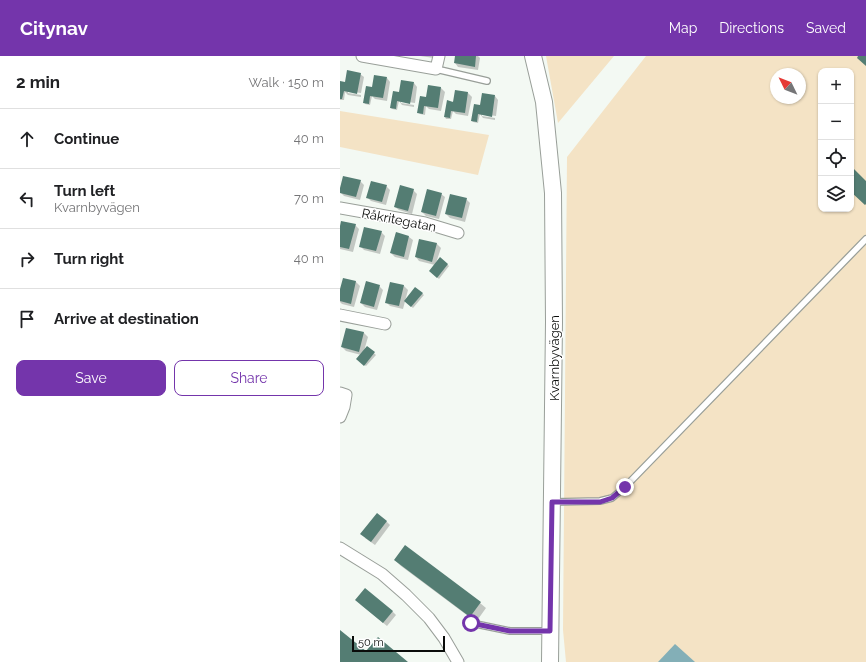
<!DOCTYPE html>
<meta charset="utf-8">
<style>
:root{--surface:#fff;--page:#f6f6f6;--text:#202124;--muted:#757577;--line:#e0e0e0;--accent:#7435ab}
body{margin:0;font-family:Raleway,sans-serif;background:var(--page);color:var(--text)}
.controls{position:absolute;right:12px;top:12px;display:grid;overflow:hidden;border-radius:8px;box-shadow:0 1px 3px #0004}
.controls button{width:36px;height:36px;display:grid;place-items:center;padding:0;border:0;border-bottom:1px solid var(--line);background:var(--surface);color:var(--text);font:20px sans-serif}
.compass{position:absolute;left:430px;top:12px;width:36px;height:36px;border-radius:50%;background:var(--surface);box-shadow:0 1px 3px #0004;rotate:313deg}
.scale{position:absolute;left:12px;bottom:10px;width:93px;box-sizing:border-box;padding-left:4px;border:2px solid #0a0c0a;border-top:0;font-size:11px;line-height:14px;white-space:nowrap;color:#0a0c0a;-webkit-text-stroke:3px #fff;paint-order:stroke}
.stop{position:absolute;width:12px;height:12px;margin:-9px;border:3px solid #7435ab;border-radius:50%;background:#fff}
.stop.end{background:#7435ab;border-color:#fff;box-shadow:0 1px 4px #0008}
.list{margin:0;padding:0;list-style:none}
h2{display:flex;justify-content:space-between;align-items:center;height:52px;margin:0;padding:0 16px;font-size:17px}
h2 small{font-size:13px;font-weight:400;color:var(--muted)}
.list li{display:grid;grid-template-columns:26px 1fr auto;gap:12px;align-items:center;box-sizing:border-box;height:60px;padding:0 16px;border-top:1px solid var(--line)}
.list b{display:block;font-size:15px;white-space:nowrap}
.list p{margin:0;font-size:13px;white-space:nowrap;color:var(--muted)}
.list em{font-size:13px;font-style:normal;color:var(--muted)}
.actions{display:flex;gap:8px;padding:12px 16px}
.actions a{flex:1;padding:9px 0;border:1px solid var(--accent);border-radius:8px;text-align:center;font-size:14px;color:var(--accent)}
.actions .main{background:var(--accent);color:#fff}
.icon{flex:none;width:22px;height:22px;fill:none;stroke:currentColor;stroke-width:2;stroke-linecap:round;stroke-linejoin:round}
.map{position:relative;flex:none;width:526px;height:606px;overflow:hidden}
header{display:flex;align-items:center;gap:24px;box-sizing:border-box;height:56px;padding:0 20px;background:var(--accent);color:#fff}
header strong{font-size:19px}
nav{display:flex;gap:22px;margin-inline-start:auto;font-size:14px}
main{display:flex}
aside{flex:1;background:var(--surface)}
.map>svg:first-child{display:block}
</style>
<header>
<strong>Citynav</strong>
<nav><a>Map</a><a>Directions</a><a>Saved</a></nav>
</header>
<main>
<aside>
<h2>2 min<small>Walk · 150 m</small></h2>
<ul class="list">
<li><svg class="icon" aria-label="ahead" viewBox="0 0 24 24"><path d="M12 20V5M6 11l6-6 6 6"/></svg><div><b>Continue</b></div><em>40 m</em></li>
<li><svg class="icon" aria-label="left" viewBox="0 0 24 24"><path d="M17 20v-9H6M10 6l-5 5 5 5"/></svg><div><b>Turn left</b><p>Kvarnbyvägen</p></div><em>70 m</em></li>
<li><svg class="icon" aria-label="right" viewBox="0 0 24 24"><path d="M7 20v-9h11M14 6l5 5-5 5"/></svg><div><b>Turn right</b></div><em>40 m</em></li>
<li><svg class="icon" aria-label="arrive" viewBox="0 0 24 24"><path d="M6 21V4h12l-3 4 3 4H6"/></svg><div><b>Arrive at destination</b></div></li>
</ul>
<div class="actions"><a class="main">Save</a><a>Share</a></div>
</aside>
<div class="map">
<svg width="526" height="606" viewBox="0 0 526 606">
<rect width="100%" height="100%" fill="#f3f9f3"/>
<path fill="#f4e3c5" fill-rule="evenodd" d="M206,0H274L218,67Z
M306,0H526V606H226L223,574L227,101ZM481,15H511V153H481ZM436,18H460V42H436Z
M0,55L149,79L138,119L0,91Z"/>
<path fill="#83afb7" d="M335,588L355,606H318Z"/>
<path fill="#0003" d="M80,0H95L94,2Z
M116,0H138L140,2L138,14L118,11L115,7Z
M20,18L24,21L21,37L8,35V37L21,39V41L8,39L5,36L4,44H0V26L6,27Z
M47,22L50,26L47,45L35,43L32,40L30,49L25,48L24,46L32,32Z
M74,27L77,31L75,47L61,45V47L74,49V51L62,49L59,45L57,54L52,53L51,52L60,37Z
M89,30L101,32L105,36L101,55L89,53L86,50L85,59L80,58L78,56L87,43Z
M128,37L132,41L128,60L116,58L113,55L111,63H106L105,61L112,46Z
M155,40L158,44L156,60L142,58V60L155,62V64L143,62L140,58L138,67L133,66L132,65L141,50Z
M20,125L24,129L20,144L4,140L0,136Z
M46,130L50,134L46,149L31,145L28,142Z
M73,134L77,138L72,158L59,154L55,151Z
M101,138L105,141L99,163L86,160L82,156Z
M126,143L130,147L125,166L110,162L106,158Z
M15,169L19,173L13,196L0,193V174Z
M41,176L45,180L40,198L24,194L20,190Z
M56,177L69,181L73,184L68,204L55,201L51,197Z
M80,184L97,188L101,192L96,207L100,202L109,210L99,223L90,215L95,209L79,205L76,201Z
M4,223L16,226L20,230L14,251L2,248L0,246V237Z
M51,227L64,230L68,234L63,253L50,250L46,246Z
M39,230L43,234L37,254L25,251L21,247Z
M75,232L84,239L73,252L65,245Z
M7,273L24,277L28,281L24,295L27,291L36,299L26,310L17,303L21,299L6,295L2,291Z
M46,465L50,469L35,489L25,482Z
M55,504L140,547L146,552L136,566L61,510Z
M20,548L52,555L56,559L47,570Z"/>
<path fill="#547d73" d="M115,0H136L135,11L114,7Z
M518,0H526V10L517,2Z
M7,14L21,17L17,38L4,35L2,43H0V25L5,26Z
M34,19L47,21L43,42L30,40L29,48L23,47L26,30L32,31Z
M61,24L74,26L70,48L57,45L56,53L50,52L53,35L59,36Z
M88,29L101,31L98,52L84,50L83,58L77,57L80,40L86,41Z
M115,34L128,36L125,57L111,55L110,62L104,61L107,44L113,46Z
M142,37L155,39L152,61L138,58L137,66L131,65L134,48L140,49Z
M513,112L526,125V148L525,149L511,136V114Z
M3,120L21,124L16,141L0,137V132Z
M31,125L47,129L42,146L26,142Z
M60,129L74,133L68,155L54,151Z
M87,133L102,137L96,160L81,156Z
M110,138L127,142L122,162L105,158Z
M1,165L16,168L9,193L0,191V170Z
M24,171L42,175L36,195L19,191Z
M56,176L69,180L64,201L50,197Z
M79,183L97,187L92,206L75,201Z
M100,201L108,208L97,222L89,215Z
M3,222L16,225L11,248L0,245V233Z
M26,225L40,229L34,251L20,247Z
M50,226L64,229L59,250L45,247Z
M75,231L83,237L71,251L64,245Z
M6,272L24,276L19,296L1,291Z
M27,290L35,296L24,310L16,303Z
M37,457L47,465L31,486L20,478Z
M65,489L141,546L130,561L54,504Z
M25,532L53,555L43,567L15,544Z
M0,574L26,595L38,581L68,606H0Z"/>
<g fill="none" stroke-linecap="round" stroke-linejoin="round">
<defs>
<path id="lane" d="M96,13L147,25
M213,446L260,445L272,442L285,431L526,183
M131,567L170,575H210"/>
<path id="street" d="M22,0L96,13L99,0
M0,152L85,167L118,177
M0,259L45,268
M0,337L6,339L4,351L0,361
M0,492L42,518L66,539L89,562L104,582L118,606"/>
<path id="secondary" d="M193,0L204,46L213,137L214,266L210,606"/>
</defs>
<use href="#lane" stroke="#999f99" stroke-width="8"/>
<use href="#street" stroke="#999f99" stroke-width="13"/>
<use href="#secondary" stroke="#999f99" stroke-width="18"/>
<use href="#lane" stroke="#fff" stroke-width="5.5"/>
<use href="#street" stroke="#fff" stroke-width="11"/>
<use href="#secondary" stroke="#fff" stroke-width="16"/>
</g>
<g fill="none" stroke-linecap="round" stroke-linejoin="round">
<path stroke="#7435ab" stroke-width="5" d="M131,567L170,575H210L212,446H260L272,442L285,431"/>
</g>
<g text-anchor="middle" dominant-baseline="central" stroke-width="3" stroke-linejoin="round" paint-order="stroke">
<g font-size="13" fill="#0a0c0a" stroke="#fff">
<text transform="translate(59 164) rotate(11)">Råkritegatan</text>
<text transform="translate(214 302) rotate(-90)">Kvarnbyvägen</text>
</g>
</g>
</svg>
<div class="controls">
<button>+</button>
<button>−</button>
<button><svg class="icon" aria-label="locate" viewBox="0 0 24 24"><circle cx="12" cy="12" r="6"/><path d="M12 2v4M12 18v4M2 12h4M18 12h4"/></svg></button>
<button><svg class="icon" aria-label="layers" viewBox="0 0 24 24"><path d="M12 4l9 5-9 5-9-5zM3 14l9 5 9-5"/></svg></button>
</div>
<svg class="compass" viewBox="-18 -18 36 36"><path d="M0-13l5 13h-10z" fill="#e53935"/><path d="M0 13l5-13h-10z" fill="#757577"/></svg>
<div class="scale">50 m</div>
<div class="stop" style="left:131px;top:567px"></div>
<div class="stop end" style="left:285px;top:431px"></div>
</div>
</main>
